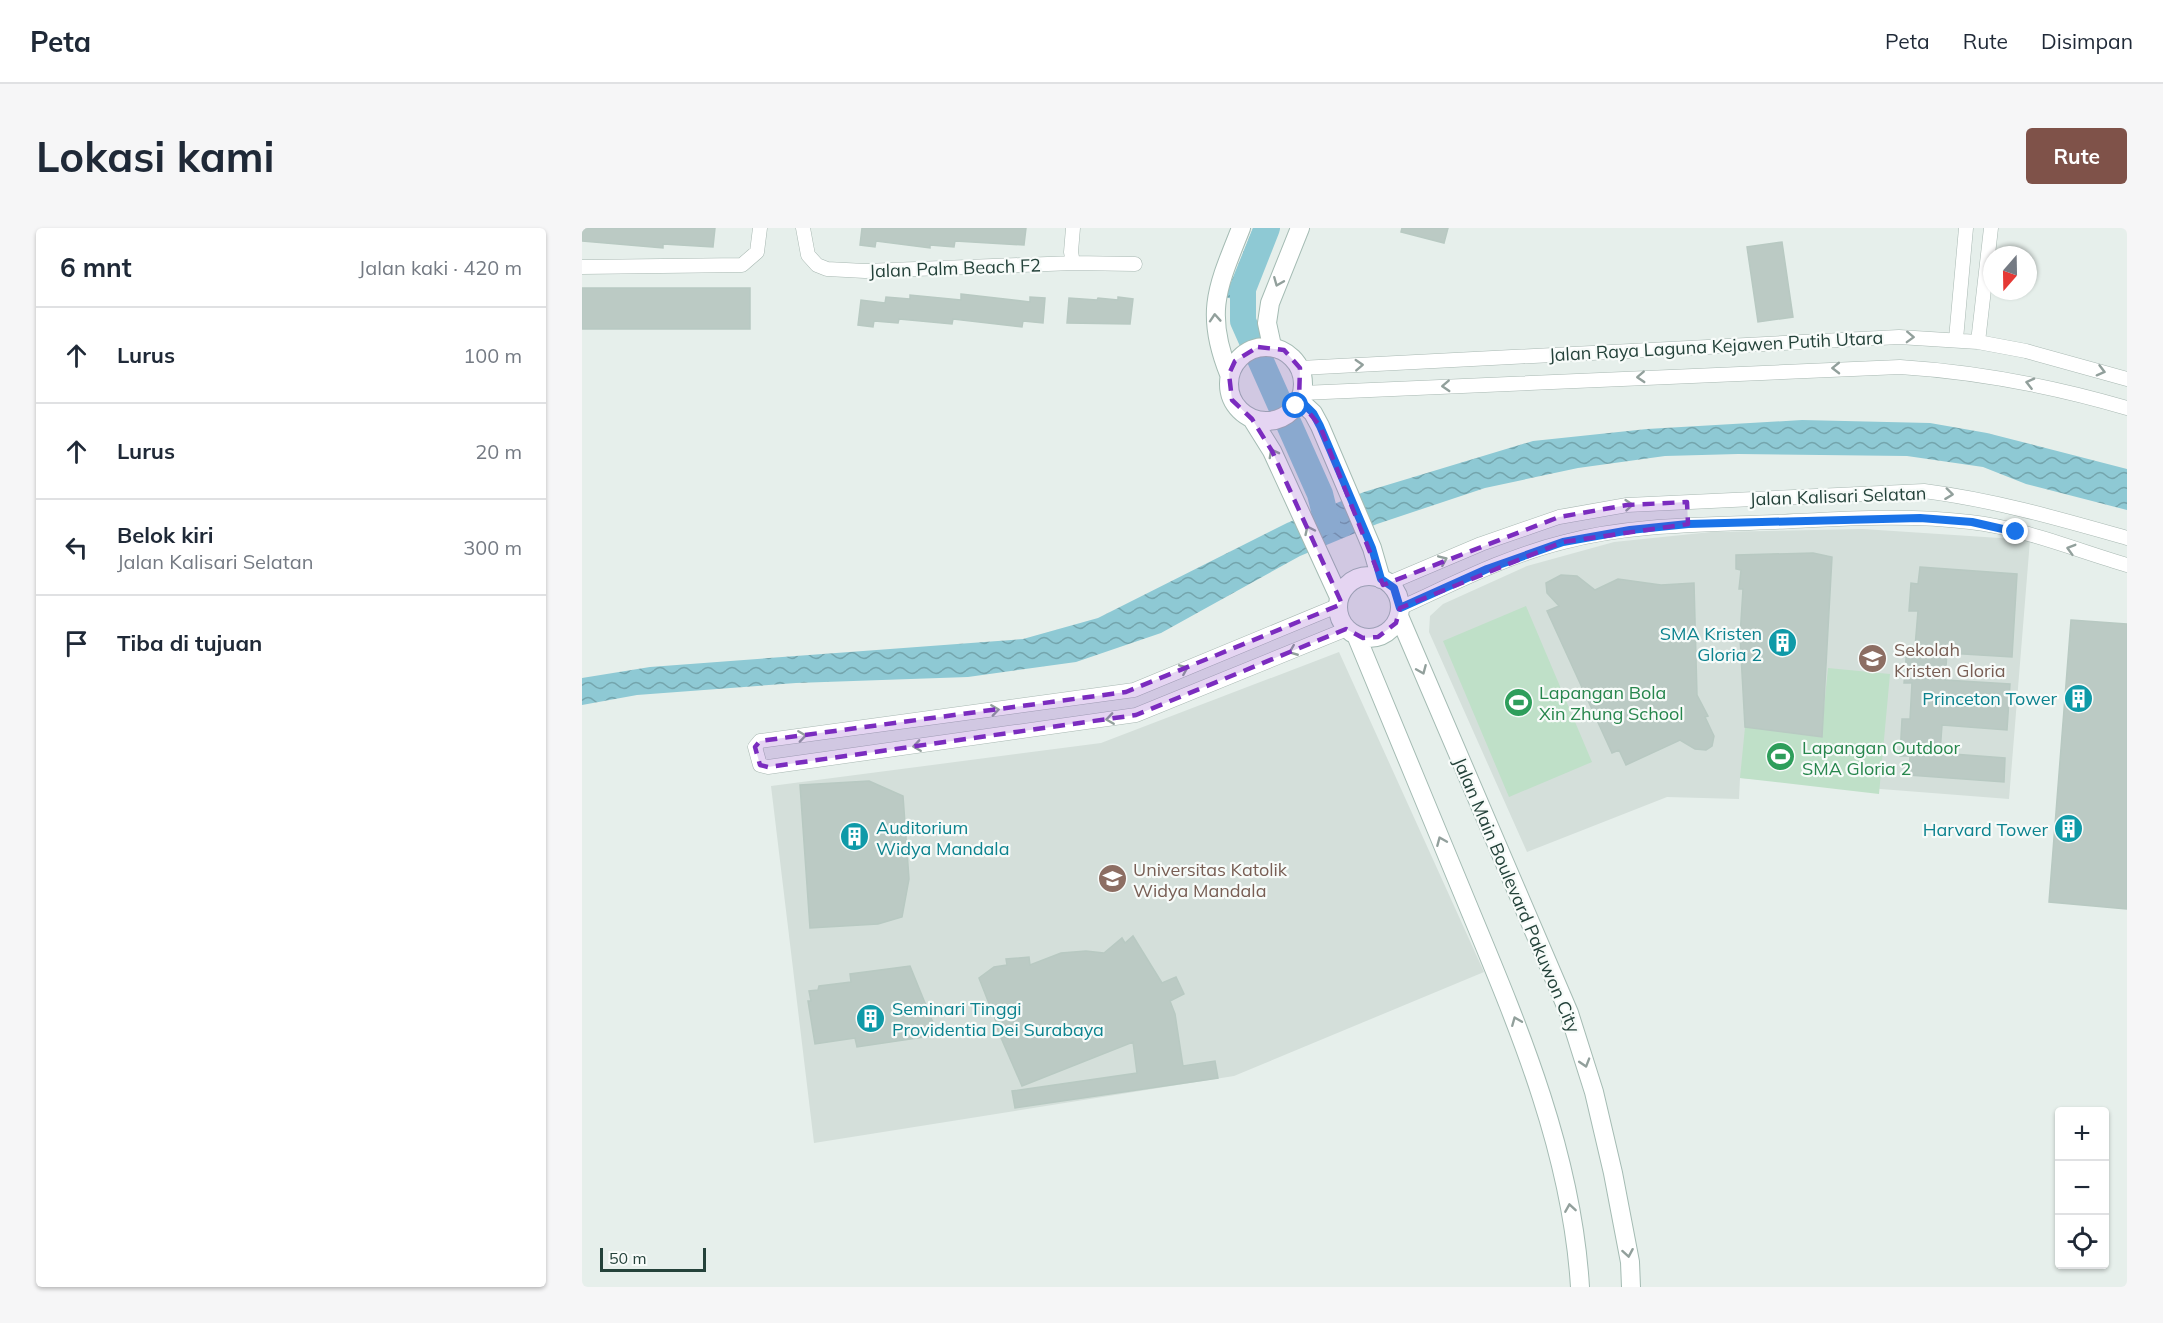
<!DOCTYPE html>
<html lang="id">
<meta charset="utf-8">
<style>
:root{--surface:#fff;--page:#f6f6f7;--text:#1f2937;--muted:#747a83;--line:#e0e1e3;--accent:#7f5249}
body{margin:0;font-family:Mulish,sans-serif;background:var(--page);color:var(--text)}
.controls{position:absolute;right:18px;bottom:18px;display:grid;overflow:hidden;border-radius:6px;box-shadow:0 2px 4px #0004}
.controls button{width:54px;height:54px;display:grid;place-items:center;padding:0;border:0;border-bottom:2px solid var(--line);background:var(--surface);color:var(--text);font:30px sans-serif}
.compass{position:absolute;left:1401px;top:18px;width:54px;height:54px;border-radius:50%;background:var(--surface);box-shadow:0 2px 4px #0004;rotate:200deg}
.scale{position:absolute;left:18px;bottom:15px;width:106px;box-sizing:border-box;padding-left:6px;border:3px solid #24423a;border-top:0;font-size:16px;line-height:21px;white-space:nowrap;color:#24423a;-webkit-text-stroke:4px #f7fbf9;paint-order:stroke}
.stop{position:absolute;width:18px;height:18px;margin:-14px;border:4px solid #1a73e8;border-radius:50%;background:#fff}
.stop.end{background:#1a73e8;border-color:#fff;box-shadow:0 2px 6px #0008}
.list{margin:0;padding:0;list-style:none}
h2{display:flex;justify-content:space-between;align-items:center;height:78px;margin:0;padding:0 24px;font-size:26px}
h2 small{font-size:20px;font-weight:400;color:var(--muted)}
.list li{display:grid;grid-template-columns:39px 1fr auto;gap:18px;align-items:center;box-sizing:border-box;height:96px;padding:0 24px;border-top:2px solid var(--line)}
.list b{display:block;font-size:22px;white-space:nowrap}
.list p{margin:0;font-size:20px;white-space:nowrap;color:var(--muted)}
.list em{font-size:20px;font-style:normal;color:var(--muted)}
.icon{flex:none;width:33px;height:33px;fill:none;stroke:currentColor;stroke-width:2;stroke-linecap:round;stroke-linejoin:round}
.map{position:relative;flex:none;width:1545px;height:1059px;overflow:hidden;border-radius:6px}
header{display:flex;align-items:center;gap:36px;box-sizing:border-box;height:84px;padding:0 30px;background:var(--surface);border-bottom:2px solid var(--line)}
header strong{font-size:28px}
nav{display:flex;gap:33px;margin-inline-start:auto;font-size:21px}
.intro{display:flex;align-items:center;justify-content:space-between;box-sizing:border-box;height:144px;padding:0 36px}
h1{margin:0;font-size:42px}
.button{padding:15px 27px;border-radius:6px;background:var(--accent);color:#fff;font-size:21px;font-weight:700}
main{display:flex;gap:36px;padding:0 36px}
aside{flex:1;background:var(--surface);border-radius:6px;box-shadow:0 2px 4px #0004}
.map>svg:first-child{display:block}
</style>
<header>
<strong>Peta</strong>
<nav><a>Peta</a><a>Rute</a><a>Disimpan</a></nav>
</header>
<div class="intro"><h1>Lokasi kami</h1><a class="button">Rute</a></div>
<main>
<aside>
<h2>6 mnt<small>Jalan kaki · 420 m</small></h2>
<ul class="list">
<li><svg class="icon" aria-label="ahead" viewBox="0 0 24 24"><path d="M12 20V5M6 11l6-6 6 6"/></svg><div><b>Lurus</b></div><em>100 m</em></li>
<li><svg class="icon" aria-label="ahead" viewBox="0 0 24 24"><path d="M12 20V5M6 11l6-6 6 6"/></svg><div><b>Lurus</b></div><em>20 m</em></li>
<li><svg class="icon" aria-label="left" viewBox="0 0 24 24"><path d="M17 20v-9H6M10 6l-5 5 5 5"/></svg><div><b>Belok kiri</b><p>Jalan Kalisari Selatan</p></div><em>300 m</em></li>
<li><svg class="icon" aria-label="arrive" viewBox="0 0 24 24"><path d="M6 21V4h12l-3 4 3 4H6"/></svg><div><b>Tiba di tujuan</b></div></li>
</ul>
</aside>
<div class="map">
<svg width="1545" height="1059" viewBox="0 0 1545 1059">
<defs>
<pattern id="water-waves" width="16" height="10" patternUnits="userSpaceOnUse" patternTransform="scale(1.5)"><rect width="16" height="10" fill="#8ec9d4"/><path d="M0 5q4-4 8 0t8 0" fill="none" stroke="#74a5ad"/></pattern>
</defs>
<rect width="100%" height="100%" fill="#e6efeb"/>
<path fill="#d4dfda" d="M1281,301L1448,312L1427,571L1158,550L1157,571L1085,569L945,624L847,404L848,388L861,376L945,338L1032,314L1129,304Z
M757,424L902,744L652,848L232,915L189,558L519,515Z"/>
<path fill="#bfe0c8" d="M944,378L1010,534L927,569L861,413Z
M1246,440L1308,446L1297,566L1158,550L1163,499L1239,509Z"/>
<path fill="url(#water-waves)" d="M671,0H696L667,75L643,69Z
M1220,192L1348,195L1405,205L1545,241V282L1444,256L1401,239L1325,228L1156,226L1083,228L996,240L903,260L795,296L718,328L579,405L494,434L386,449L214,455L55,467L0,477V450L68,439L441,411L516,390L705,295L782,264L951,213L1065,201Z"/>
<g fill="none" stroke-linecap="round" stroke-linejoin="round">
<path stroke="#8ec9d4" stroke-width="26" d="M685,0L661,61V93L738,266L745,294"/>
</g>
<path fill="#bbcac4" stroke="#b8c9c2" stroke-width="1.5" d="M0,0H133L131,19L81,16V20L0,13Z
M280,0H444L442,17L373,13L372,19L348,17V20L294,13L293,19L278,17Z
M820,0H866L862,15L819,4Z
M1200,14L1211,89L1176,94L1165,19Z
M0,60H168V101H0Z
M379,66L448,74V69L463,70L461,95L441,93L440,99L371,91L370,96L317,91L316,95L292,93L291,99L276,97L279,72L303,75L304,69L328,71V67L379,72Z
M536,69L551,71L548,96L485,95L487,70L515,72L516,70L536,72Z
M1231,325L1250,329L1240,509L1163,499L1158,409L1161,361H1157L1159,342L1154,341V327Z
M1338,339L1435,346L1430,429L1365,425L1363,452L1428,456L1425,502L1360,497L1358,525L1423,530L1422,554L1327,547L1328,528H1318L1320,491H1328L1330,455H1322L1325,419H1333L1336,383H1327L1329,355L1336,356Z
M979,347L995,348L1013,362L1036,351L1079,357L1112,355L1115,467L1126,488L1123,489L1132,508L1130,518L1124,522L1113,521L1098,512L1044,537L1037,522L1030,525L965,383L977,378L965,365L964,355Z
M1489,392L1545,396V681L1467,674Z
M287,553L321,568L327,651L320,689L296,696L228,700L218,557Z
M551,708L580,755L594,749L602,766L588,773L593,786L601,838L633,833L636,850L433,880L430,863L555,845L551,814L440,858L413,796H415L397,750L412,739L425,737L424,731L447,729L448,737L479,725L504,723L522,725L540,710L543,715Z
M328,738L356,807L275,819L273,810L233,816L226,773H229L227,763L236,762L237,758L269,754L268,746Z"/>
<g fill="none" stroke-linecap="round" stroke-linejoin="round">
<defs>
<path id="street" d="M221,0L226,27L235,37L245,41L283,43L491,35L553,36
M491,35L489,24L491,0
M0,39L160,37L175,24L178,0
M1374,111L1384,0
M1396,114L1409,0
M718,140L1317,109L1396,114L1444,123L1545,151
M720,165L1318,139C1396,144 1470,158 1545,180
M807,355L899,316L977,289L1045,277L1342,263C1412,272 1478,291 1545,310
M755,378L552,462L178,513L173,519L178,537L186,539L554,487L765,401
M818,380C871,356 925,328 982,314C1050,296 1123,297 1193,294C1258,291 1324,286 1388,294C1441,300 1494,322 1545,337"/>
<path id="secondary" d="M690,118L685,95L688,75L718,0
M647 156a37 37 0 1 1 74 0a37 37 0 1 1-74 0Z
M647,146C622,84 636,58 659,0
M717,172L731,185L738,198L790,320L799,351
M670,191L690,223L757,369
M756 379a31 31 0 1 1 62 0a31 31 0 1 1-62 0Z
M817,388L987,785L1012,864L1031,945L1048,1034L1049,1059
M774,407C812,500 851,592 889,685C939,805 990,927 998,1059"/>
</defs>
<use href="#street" stroke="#a8b8b2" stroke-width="15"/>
<use href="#secondary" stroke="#a4bbb3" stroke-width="20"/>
<use href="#street" stroke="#fff" stroke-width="14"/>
<use href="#secondary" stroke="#fff" stroke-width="18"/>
</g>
<defs><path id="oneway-chevron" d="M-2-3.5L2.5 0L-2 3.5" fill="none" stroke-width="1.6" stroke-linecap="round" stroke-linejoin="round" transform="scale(1.5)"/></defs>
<g stroke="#92a09c">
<use href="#oneway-chevron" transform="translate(696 54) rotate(112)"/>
<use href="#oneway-chevron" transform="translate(633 90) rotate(-94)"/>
<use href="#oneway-chevron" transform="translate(1328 109) rotate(2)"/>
<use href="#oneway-chevron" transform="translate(777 137) rotate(-3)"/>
<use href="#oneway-chevron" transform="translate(1254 140) rotate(179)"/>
<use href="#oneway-chevron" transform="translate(1519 143) rotate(15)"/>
<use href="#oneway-chevron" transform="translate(1059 149) rotate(177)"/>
<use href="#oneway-chevron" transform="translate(1448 155) rotate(-166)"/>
<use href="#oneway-chevron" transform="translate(864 158) rotate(177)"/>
<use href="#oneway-chevron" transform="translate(691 225) rotate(-118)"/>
<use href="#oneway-chevron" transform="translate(1367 266) rotate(7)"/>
<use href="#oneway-chevron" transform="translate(1047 277) rotate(-5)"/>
<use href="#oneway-chevron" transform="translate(727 302) rotate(-115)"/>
<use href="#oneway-chevron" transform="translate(1489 321) rotate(-164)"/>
<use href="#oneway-chevron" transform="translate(861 332) rotate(-23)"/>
<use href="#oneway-chevron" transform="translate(711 423) rotate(158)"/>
<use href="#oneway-chevron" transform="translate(602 441) rotate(-23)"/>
<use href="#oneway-chevron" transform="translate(840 442) rotate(67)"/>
<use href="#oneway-chevron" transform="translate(413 482) rotate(-8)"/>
<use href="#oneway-chevron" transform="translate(528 491) rotate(172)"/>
<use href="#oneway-chevron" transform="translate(220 508) rotate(-8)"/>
<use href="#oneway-chevron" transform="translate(335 518) rotate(172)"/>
<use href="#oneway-chevron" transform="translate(859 613) rotate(-113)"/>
<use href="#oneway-chevron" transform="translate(934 793) rotate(-112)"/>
<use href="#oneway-chevron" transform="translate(1003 835) rotate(73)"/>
<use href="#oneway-chevron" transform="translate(988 980) rotate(-99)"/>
<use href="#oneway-chevron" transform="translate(1046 1025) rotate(80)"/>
</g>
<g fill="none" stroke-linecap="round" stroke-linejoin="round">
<path stroke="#1a73e8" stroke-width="8" d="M714,178L717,171L731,185L738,198L790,320L799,351L812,360L818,380L905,341L981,314L1048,302L1106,296L1338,290L1390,294L1434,304"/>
</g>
<path fill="#7b2cbf" fill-opacity="0.2" stroke="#7b2cbf" stroke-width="4.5" stroke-dasharray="12 8" stroke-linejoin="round" d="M676,119L702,122L718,140L717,172L738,198L801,357L977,289L1045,277L1105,274L1106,296L981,314L818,380L814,395L796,409L781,410L764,401L554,487L186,539L178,537L173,519L178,513L544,464L760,376L690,223L670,191L650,172L647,146L653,133Z"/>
<defs>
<symbol id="building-disc" viewBox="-11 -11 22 22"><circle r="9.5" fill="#0f9aa8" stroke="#f7fbf9"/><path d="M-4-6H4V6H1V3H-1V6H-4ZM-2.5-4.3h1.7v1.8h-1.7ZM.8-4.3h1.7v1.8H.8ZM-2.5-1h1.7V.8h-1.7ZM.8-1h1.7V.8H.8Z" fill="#fff"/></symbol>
<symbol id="school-disc" viewBox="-11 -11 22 22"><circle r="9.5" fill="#8d6e63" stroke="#f7fbf9"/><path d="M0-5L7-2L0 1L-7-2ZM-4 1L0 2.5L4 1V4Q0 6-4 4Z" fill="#fff"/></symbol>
<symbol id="stadium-disc" viewBox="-11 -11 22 22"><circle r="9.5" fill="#2e9e5b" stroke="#f7fbf9"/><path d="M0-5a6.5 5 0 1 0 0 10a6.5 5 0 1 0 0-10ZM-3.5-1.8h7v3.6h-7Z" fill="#fff"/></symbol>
<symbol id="university-disc" viewBox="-11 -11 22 22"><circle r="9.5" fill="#8d6e63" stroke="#f7fbf9"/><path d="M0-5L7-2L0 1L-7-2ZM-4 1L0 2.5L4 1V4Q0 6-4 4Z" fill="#fff"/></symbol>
</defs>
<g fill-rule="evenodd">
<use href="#building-disc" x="1184" y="398" width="33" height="33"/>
<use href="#school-disc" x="1274" y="414" width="33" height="33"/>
<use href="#building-disc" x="1480" y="454" width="33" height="33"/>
<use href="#stadium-disc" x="920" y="458" width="33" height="33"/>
<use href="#stadium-disc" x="1182" y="512" width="33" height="33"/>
<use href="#building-disc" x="1470" y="584" width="33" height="33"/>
<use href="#building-disc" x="256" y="592" width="33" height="33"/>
<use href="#university-disc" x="514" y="634" width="33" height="33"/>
<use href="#building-disc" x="272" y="774" width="33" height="33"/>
</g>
<g text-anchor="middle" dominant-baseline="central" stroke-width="4.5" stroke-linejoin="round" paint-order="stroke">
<g font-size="18" fill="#24423a" stroke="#f7fbf9">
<text transform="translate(373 40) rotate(-2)">Jalan Palm Beach F2</text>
<text transform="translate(1134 118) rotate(-3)">Jalan Raya Laguna Kejawen Putih Utara</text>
<text transform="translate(1256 268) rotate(-2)">Jalan Kalisari Selatan</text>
<text transform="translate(935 667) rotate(67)">Jalan Main Boulevard Pakuwon City</text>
</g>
<g font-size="18" fill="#0d838f" stroke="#f7fbf9" text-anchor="end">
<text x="1180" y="405">SMA Kristen<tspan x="1180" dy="21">Gloria 2</tspan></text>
<text x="1475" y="470">Princeton Tower</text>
<text x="294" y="599" text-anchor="start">Auditorium<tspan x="294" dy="21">Widya Mandala</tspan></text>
<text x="1466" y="601">Harvard Tower</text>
<text x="310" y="780" text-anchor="start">Seminari Tinggi<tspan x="310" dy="21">Providentia Dei Surabaya</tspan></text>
</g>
<g font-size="18" fill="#785e54" stroke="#f7fbf9" text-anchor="start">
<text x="1312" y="421">Sekolah<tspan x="1312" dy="21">Kristen Gloria</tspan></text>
<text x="551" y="641">Universitas Katolik<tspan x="551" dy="21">Widya Mandala</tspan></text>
</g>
<g font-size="18" fill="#27864d" stroke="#f7fbf9" text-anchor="start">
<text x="957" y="464">Lapangan Bola<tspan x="957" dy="21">Xin Zhung School</tspan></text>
<text x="1220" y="519">Lapangan Outdoor<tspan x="1220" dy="21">SMA Gloria 2</tspan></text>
</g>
</g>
</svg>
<div class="controls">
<button>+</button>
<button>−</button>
<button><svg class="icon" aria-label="locate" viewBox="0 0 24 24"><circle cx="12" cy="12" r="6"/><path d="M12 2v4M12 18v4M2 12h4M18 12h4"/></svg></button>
</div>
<svg class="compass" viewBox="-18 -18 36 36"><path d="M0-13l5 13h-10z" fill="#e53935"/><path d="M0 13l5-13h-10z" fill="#747a83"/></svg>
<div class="scale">50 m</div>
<div class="stop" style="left:714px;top:178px"></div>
<div class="stop end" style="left:1434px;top:304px"></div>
</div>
</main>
